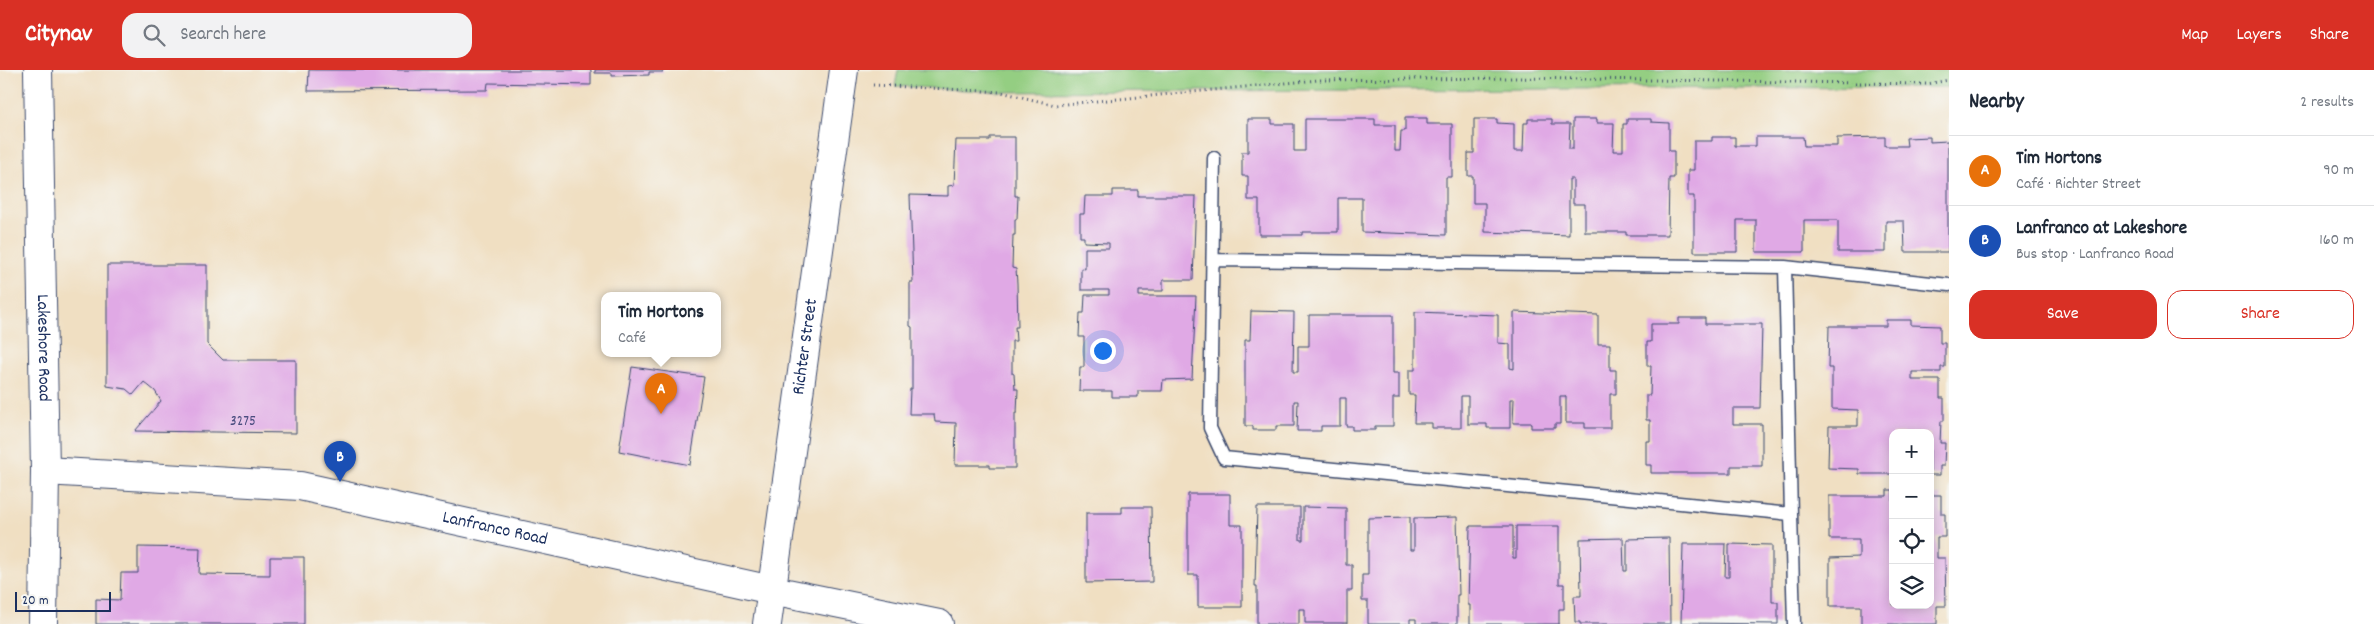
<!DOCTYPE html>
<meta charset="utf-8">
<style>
:root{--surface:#fff;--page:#f2f2f3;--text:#1f2937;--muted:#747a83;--line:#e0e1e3;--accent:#d93025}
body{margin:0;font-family:Dekko,sans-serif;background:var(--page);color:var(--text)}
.controls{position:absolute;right:15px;bottom:15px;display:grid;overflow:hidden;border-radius:10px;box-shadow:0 2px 12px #0003}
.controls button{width:45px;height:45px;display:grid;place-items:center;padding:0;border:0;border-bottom:1px solid var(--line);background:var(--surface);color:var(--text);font:25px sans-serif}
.scale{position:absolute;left:15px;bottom:12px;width:96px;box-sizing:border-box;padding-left:5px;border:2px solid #1b2f5e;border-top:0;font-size:14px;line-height:18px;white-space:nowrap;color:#1b2f5e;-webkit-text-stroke:4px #f6f6f2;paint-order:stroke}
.you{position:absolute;left:1102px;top:280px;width:18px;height:18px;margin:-12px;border:4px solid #fff;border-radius:50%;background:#1a73e8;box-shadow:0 0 0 8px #1a73e833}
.badge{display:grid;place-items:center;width:32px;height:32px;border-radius:50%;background:var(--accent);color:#fff;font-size:16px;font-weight:700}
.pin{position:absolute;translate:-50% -41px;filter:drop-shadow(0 1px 2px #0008)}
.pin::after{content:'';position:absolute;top:26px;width:18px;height:15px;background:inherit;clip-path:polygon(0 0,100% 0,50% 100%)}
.popup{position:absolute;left:601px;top:222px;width:120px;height:65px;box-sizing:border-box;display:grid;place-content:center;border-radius:10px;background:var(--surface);filter:drop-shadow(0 1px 4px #0005);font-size:16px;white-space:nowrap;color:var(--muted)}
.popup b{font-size:19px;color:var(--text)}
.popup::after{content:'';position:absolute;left:50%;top:100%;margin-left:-10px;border:10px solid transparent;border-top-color:var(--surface)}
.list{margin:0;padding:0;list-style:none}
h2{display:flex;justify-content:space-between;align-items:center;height:65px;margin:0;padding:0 20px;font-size:21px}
h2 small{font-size:16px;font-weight:400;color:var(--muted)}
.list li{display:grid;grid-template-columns:32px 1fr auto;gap:15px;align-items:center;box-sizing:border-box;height:70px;padding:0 20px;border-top:1px solid var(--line)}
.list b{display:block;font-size:19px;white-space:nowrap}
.list p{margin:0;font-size:16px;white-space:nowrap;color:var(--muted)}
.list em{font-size:16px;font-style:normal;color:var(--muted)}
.actions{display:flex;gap:10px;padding:15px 20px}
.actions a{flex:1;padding:11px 0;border:1px solid var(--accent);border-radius:15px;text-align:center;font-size:18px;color:var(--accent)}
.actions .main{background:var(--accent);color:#fff}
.icon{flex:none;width:28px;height:28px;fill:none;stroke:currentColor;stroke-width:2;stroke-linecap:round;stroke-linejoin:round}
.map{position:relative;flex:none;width:1949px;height:554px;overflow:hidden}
header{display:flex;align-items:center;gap:30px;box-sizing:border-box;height:70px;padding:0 25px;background:var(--accent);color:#fff}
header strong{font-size:24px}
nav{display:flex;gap:28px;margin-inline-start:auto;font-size:18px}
.search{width:350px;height:45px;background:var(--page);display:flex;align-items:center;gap:12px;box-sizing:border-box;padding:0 18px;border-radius:15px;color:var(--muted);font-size:19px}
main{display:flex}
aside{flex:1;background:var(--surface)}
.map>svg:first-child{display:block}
</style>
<header>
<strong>Citynav</strong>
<div class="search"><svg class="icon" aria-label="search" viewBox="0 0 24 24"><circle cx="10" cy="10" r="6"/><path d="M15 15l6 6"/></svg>Search here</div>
<nav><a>Map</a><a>Layers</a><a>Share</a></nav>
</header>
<main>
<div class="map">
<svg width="1949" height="554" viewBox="0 0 1949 554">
<rect width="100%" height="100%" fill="#f6f6f2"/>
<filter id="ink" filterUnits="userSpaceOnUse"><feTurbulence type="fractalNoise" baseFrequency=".02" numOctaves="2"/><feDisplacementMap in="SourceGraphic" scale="10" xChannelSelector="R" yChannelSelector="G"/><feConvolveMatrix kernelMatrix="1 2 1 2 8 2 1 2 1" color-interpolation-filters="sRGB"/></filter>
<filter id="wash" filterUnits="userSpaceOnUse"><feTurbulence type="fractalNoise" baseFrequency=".0096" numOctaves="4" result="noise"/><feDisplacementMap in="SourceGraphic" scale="20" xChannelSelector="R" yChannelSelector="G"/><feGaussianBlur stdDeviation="1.12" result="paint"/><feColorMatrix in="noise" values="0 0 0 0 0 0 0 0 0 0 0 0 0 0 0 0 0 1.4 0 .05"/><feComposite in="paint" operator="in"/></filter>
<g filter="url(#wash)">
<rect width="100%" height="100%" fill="#f0dfc2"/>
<path fill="#94ce82" stroke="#587e70" d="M898,0H1949V17L1001,22L895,16Z"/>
<g id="blocks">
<path fill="#e0a9e5" d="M309,0H591V15L488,13L487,20L308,21Z
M595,0H663V2H649V5L612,6V3H595Z
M1405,48H1427V54H1452V107H1446V165L1362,162V128H1338V162H1302V165H1259V130H1248V106H1242V82H1248V49H1272V54H1294V81H1305V49H1375V55H1395V81H1400L1401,61H1405Z
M1474,49H1497V53L1514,54V81H1523L1524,53H1528V49H1552V54H1570L1569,79H1573V49H1597V53H1614L1613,81H1623V54H1627V49H1651V52L1669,53V81H1674V108H1669L1668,165H1626V162H1585V134H1573V109H1569V165L1485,162V133H1473V106H1468V83H1474Z
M990,67H1015V126H1018L1017,149H1015V165H1013L1012,198L1016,199L1017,213L1018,257H1015L1016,271H1012V303L1014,304L1015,319H1018L1017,343H1015V398H990V395H955L956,353L935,352L934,344H909L910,319H912V257L910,256V212H913L910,125L948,126V116L954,115L956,70H990Z
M1712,67H1735V76H1756V67H1803L1804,76H1837V68L1885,67V76H1907L1906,68L1930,67V72L1948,71V182H1905L1904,151H1886V182H1838V150H1804V182H1756V150H1737V182H1694V126H1688V100H1694V71H1712Z
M1113,120H1138V126H1196L1193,210H1163V221H1139V226H1196L1192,309L1163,310L1162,321H1138V327H1112V321H1079L1080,297H1084V267H1079L1080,243H1084L1085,225H1109V220H1081V198L1085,199V178H1109V173L1084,172V167H1080V144H1084L1085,126H1113Z
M107,195H207V274L223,290H296V363L135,361L161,331L155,321L144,312L133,325L126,319L107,316Z
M1251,241L1294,242L1293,302H1298V276H1309V245H1393V303H1399V328H1393V356H1375V360H1352V356H1346V328H1340V356H1321V361H1297L1298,331H1294V356H1276V360H1253V356H1245V270H1250Z
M1415,242L1498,245V273L1510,274V298L1514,299V242L1598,245V274H1610V300H1616V324H1610V358H1585V353H1566V326H1560V354H1555V358H1531V353H1513L1514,329H1510V358H1487V354H1468V326H1461V358H1432V353H1414L1415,325H1409V300H1415Z
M1679,248H1705V254H1762L1760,338H1733V354H1762V396H1731V403H1651V395H1646V371H1650V350H1646V325H1650L1651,296H1647V272H1651V254H1679Z
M1886,250H1911V255L1940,256V273H1945V297H1941V302H1912V310H1940V328H1944V351H1941L1940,373H1945L1944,396H1940V405H1930V363H1893V404H1859V399L1828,398L1829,356H1858V340L1832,339V298H1828L1829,256H1886Z
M632,297L704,307L690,395L619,381Z
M1887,420H1893V535H1930V425H1941V444H1945V467H1937V488H1945L1946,536H1937V554H1861V536H1830V488L1859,487V469H1829V426H1887Z
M1188,424H1230V455H1242V537H1198V505H1188Z
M1122,437H1151L1152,512L1086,513V443H1122Z
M1257,437H1300V470H1303V437L1346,438V495H1352V521H1347V553H1305V539H1299V554H1257V516H1255Z
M1410,447V480H1414V448L1457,447L1459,525H1457V554H1416V549H1410V554H1368V531H1362V505H1368V448Z
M1470,456H1513V488H1516V456H1559V514H1564V539H1559V554H1470V535H1468Z
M1623,468L1624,501H1627V469L1669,468L1670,554H1580V552H1575L1574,526H1581L1580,469Z
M1683,474H1726L1725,507H1729V474L1772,475V532H1778V554L1681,553Z
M138,477L200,478L199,504L270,505V487H304V554H96V529L120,530L121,503H138Z"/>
</g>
</g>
<g filter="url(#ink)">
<use href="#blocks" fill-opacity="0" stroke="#3b496d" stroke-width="1"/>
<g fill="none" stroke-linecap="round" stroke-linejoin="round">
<defs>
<path id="lane" d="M1214,88L1210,358L1224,388L1791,444L1785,197L1949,215
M1213,190L1785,197
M1791,444L1794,554"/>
<g id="secondary">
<path id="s1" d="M38,0L45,401L43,554"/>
<path id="s2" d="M45,401L300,416L772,520L939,554"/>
<path id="s3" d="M767,554L844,0"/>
</g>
</defs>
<use href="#lane" stroke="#3b496d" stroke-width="15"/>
<use href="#secondary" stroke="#3b496d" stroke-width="30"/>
<path stroke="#3b496d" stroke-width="3" stroke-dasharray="1 4" stroke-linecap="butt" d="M873,15L1001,22L1055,35L1318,10L1516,8L1927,14L1949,10"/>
<use href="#lane" stroke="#fff" stroke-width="12"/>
<use href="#secondary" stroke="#fff" stroke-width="28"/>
</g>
</g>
<g text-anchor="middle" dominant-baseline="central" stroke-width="4" stroke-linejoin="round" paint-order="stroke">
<g font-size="15" fill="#4c4e80">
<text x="243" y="352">3275</text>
</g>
<g font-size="18" fill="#1b2f5e" stroke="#f6f6f2">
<text stroke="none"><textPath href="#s1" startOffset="278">Lakeshore Road</textPath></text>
<text stroke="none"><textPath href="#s3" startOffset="280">Richter Street</textPath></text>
<text stroke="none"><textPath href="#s2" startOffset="455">Lanfranco Road</textPath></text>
</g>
</g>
</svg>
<div class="controls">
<button>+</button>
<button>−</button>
<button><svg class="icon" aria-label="locate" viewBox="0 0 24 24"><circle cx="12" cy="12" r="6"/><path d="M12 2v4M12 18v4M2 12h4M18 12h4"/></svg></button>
<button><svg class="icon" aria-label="layers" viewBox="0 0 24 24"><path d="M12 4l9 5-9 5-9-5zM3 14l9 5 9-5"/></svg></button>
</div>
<div class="scale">20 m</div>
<div class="you"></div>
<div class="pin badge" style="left:661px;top:344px;background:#e8710a">A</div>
<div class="popup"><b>Tim Hortons</b>Café</div>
<div class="pin badge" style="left:340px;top:412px;background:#1a4fb4">B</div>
</div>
<aside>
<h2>Nearby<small>2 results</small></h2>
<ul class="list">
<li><span class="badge" style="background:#e8710a">A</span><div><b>Tim Hortons</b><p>Café · Richter Street</p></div><em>90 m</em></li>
<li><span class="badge" style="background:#1a4fb4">B</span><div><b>Lanfranco at Lakeshore</b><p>Bus stop · Lanfranco Road</p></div><em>160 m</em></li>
</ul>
<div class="actions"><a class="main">Save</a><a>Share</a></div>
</aside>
</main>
